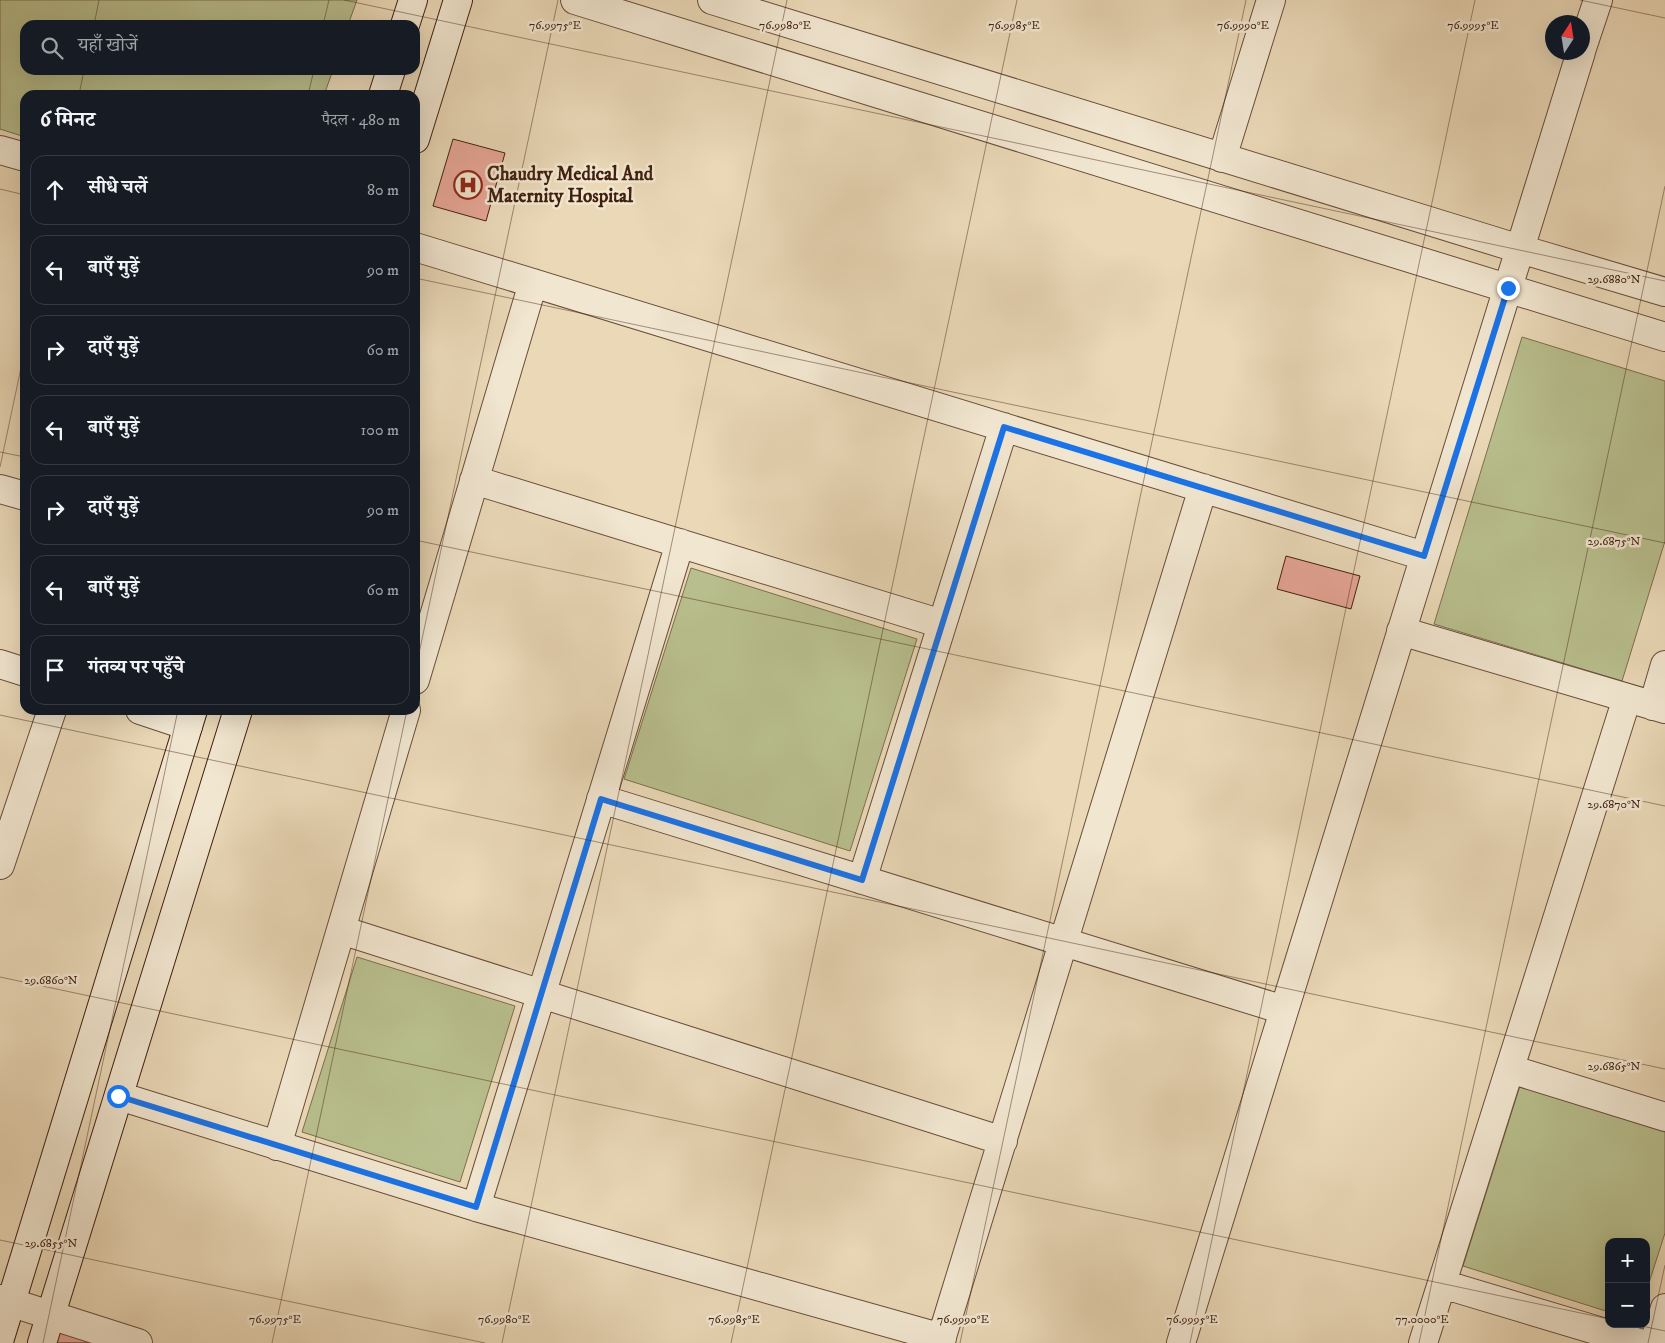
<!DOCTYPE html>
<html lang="hi">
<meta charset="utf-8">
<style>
:root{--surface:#171b24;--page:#20242c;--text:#f1f3f6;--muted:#9ea1a6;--line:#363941}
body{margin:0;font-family:"IM FELL DW Pica","Noto Serif Devanagari",serif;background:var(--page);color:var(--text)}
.controls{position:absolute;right:15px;bottom:15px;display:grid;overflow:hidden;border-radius:10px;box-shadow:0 5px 20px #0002}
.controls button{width:45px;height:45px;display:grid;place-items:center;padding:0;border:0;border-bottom:1px solid var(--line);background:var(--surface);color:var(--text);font:25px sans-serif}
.compass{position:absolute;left:1545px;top:15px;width:45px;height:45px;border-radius:50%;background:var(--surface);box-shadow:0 5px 20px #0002;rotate:12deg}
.stop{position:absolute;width:15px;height:15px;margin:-11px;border:4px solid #1a73e8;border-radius:50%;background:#fff}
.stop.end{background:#1a73e8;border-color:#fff;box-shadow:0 1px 5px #0008}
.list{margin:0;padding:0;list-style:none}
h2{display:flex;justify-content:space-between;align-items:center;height:65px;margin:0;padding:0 20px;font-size:21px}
h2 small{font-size:16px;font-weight:400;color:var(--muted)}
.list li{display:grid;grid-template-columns:32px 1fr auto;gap:15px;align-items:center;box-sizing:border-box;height:70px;margin:0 10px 10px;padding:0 10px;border:1px solid var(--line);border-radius:15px}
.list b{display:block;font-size:19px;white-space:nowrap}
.list em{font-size:16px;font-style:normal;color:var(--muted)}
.icon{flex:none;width:28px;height:28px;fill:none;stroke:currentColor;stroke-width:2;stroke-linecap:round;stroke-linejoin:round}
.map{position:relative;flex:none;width:1665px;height:1343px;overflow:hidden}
.search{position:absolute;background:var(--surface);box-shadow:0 5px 20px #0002;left:20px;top:20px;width:400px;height:55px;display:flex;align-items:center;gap:12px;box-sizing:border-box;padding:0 18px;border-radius:15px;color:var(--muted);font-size:19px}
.panel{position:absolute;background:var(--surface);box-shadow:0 5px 20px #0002;left:20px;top:90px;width:400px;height:625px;border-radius:15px}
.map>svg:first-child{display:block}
</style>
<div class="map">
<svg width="1665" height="1343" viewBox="0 0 1665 1343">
<rect width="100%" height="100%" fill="#ead8b7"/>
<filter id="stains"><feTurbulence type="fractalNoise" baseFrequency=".004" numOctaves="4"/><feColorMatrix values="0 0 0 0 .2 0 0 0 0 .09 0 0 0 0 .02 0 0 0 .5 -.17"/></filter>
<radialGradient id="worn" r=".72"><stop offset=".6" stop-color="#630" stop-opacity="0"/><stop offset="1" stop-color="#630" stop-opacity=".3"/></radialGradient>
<path fill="#b8be8d" stroke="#7c6e4e" d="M0,0H357L348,25H25V70H333L324,95H25V137L0,129Z
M1522,337L1665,381V541L1622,681L1434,624Z
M691,568L917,639L850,851L624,779Z
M357,957L515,1006L460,1182L302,1132Z
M1520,1086L1665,1132V1233L1646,1292V1242H1609V1312L1463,1266Z"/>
<path fill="#e6a596" stroke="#401f0f" d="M453,139L505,153L486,221L433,206Z
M1286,556L1360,576L1351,609L1277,589Z
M56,1324L120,1343H50Z"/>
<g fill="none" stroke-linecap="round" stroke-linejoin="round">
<defs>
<path id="street" d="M575,0L1665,337
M712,0L1520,249L1665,292
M1582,48L1598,0
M0,150L25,157
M1222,158L1271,0
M415,247L1424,556
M474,480L942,624
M0,489L25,496
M1401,631L1665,709
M0,664L25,672
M415,680L533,283
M1653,706L1665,665
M140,710L188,726
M601,799L1284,1010
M0,865L52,710
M862,880L1004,427
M341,930L1003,1141
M1510,1069L1665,1117
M119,1096L476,1207L942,1338
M277,1146L406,710
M476,1207L680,543
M1442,1284L1639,1343
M0,1299L138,1343
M940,1343L1203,488
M1181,1343L1581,52
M1423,1343L1627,698
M1654,1343L1665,1308"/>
<path id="secondary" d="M405,25L413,0
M383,95L391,70
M415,139L458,0
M0,1338L193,710
M42,1343L238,710"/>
</defs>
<use href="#street" stroke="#6a4d39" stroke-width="30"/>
<use href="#secondary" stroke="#401f0f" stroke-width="30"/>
<use href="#street" stroke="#f1e6d0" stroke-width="28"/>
<use href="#secondary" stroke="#f1e6d0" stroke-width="28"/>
</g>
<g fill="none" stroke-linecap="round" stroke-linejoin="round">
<path stroke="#1a73e8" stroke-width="6" d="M118,1096L476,1207L601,799L862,880L1004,427L1424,556L1508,288"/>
</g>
<path fill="none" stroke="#401f0f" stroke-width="1" stroke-opacity="0.45" d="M344,0L1665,281M1580,0L1665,18M94,25L99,0M323,25L329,0M79,95L84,70M308,95L314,70M0,189L25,195M415,278L1665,543M0,452L25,457M0,467L25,349M415,540L1665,806M415,672L558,0M0,715L1665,1069M0,977L1609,1319M0,1240L485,1343M1632,1324L1665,1331M43,1343L178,710M272,1343L407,710M502,1343L787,0M731,1343L1017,0M960,1343L1246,0M1190,1343L1475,0M1419,1343L1665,186M1648,1343L1665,1265"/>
<defs>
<symbol id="hospital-ring" viewBox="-11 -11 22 22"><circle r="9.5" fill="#f1e6d0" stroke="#8f2418" stroke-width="1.5"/><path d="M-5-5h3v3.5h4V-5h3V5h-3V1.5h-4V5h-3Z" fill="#8f2418"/></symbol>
</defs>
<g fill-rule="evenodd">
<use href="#hospital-ring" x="452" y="169" width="32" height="32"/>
</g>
<g text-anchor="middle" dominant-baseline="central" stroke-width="5" stroke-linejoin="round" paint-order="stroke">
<g font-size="19" font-weight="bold" fill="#401f0f" stroke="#f1e6d0" text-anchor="start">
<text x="487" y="174">Chaudry Medical And<tspan x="487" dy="22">Maternity Hospital</tspan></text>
</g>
</g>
<g font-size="12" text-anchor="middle" fill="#401f0f" stroke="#f1e6d0" stroke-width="5" stroke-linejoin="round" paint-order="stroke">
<text x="555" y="29">76.9975°E</text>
<text x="785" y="29">76.9980°E</text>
<text x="1014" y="29">76.9985°E</text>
<text x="1243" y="29">76.9990°E</text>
<text x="1473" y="29">76.9995°E</text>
<text x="1614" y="283">29.6880°N</text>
<text x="1614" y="545">29.6875°N</text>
<text x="1614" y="808">29.6870°N</text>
<text x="51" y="984">29.6860°N</text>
<text x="1614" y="1070">29.6865°N</text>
<text x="51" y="1247">29.6855°N</text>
<text x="275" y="1323">76.9975°E</text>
<text x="504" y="1323">76.9980°E</text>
<text x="734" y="1323">76.9985°E</text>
<text x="963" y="1323">76.9990°E</text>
<text x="1192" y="1323">76.9995°E</text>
<text x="1422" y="1323">77.0000°E</text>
</g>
<rect width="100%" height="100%" filter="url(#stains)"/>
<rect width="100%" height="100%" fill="url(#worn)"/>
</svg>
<div class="controls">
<button>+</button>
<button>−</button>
</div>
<svg class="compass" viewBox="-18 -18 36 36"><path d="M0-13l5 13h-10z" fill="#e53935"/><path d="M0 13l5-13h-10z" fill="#9ea1a6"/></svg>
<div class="stop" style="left:118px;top:1096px"></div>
<div class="stop end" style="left:1508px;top:288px"></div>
<div class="search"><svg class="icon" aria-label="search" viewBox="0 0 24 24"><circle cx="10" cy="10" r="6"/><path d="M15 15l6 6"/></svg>यहाँ खोजें</div>
<section class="panel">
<h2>6 मिनट<small>पैदल · 480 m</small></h2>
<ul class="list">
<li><svg class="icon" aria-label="ahead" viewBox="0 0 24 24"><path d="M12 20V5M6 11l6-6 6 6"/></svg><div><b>सीधे चलें</b></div><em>80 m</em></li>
<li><svg class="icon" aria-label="left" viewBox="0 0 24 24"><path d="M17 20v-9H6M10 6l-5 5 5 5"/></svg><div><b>बाएँ मुड़ें</b></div><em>90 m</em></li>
<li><svg class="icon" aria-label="right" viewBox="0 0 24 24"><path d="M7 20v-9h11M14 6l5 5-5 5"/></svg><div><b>दाएँ मुड़ें</b></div><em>60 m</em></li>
<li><svg class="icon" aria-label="left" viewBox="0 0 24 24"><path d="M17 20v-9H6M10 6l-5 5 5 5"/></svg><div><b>बाएँ मुड़ें</b></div><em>100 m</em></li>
<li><svg class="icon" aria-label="right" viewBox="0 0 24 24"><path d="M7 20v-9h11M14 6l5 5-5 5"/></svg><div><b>दाएँ मुड़ें</b></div><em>90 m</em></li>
<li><svg class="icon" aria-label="left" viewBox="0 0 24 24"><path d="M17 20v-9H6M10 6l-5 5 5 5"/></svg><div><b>बाएँ मुड़ें</b></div><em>60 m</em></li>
<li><svg class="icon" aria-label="arrive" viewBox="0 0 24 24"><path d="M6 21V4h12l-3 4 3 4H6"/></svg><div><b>गंतव्य पर पहुँचे</b></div></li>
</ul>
</section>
</div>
